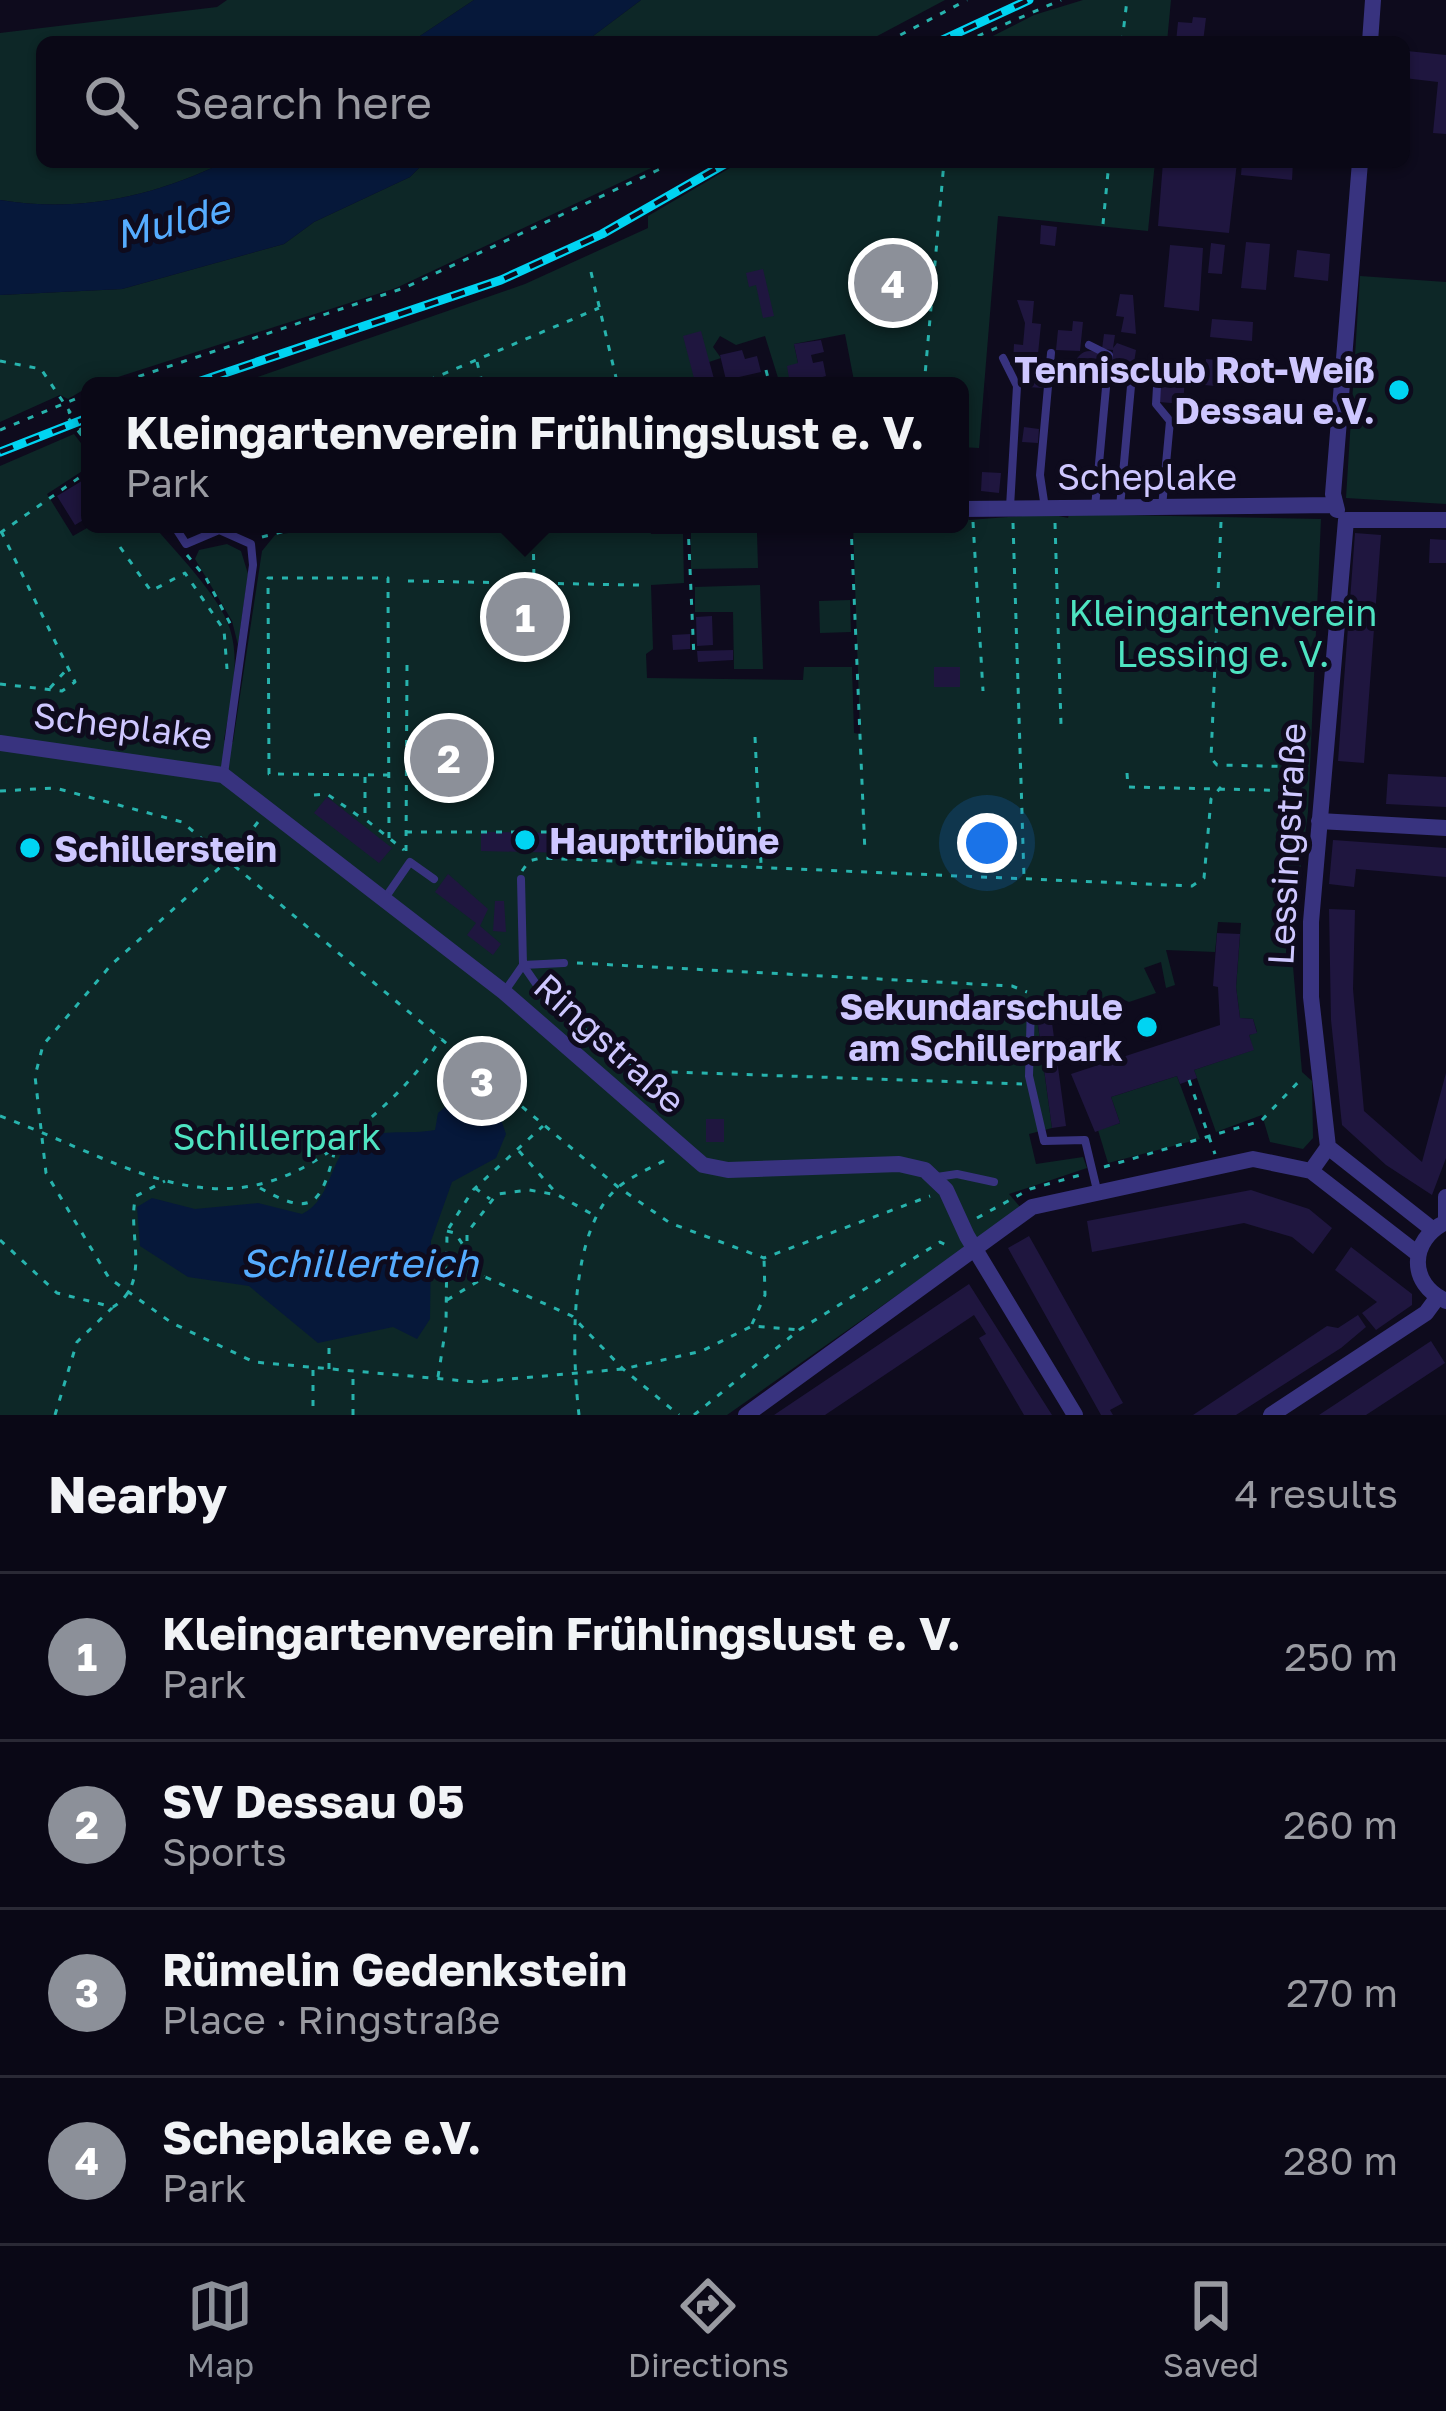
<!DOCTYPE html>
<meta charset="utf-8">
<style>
:root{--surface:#0a0816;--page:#181623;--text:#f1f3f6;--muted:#999aa1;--line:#2a2935;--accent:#8c9099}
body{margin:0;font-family:"Golos Text",sans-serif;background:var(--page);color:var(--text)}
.you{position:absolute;left:987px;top:843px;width:42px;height:42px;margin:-30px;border:9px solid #fff;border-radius:50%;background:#1a73e8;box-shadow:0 0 0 18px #1a73e833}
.badge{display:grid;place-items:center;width:78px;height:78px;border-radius:50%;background:var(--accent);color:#fff;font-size:39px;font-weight:700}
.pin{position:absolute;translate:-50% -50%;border:6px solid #fff;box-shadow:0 3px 12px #0006}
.popup{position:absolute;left:81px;top:377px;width:888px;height:156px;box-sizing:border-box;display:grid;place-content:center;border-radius:18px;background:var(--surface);filter:drop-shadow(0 3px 9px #0005);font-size:39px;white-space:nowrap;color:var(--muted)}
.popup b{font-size:45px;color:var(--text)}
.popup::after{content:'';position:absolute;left:50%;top:100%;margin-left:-24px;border:24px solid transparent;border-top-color:var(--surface)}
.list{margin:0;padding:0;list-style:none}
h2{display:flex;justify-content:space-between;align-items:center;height:156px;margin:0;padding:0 48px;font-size:51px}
h2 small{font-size:39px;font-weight:400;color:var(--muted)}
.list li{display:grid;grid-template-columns:78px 1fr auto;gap:36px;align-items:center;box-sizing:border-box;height:168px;padding:0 48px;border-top:3px solid var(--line)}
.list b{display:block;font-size:45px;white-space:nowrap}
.list p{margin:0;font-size:39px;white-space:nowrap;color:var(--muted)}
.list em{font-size:39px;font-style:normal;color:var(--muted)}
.icon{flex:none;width:66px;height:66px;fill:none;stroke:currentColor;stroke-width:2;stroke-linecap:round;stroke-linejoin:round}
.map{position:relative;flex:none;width:1446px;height:1415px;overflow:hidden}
.search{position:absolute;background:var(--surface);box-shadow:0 3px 9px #0004;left:36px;right:36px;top:36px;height:132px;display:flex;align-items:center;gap:30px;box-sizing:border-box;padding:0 42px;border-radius:18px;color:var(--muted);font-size:45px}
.sheet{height:828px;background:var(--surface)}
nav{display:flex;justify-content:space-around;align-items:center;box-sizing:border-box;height:168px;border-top:3px solid var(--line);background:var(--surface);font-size:33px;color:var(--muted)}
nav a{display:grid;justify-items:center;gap:6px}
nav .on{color:var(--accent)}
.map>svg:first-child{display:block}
</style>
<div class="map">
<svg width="1446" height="1415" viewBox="0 0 1446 1415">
<rect width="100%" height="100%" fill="#0e0b1d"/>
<path fill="#0d2727" d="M227,0H474L411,42H42V162H225C151,197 82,213 0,200V33L217,7Z
M641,0H945L866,42H585Z
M1083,0H1171L1167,42H981L1034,15Z
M425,162H664L396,288L90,386L68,399L60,395L0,422V295L122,289L284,244L314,222L410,177Z
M740,162H1155L1148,231L998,216L979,448L960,447V386H855L845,334L794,344L798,363L789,378L779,381L765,336L736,345L720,336L713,347L721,358L709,362L693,386H232L525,284L648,228V216Z
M1360,276L1446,282V504L1346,498Z
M74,434L90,455V466L47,494L73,536L94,524H152C174,550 220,596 230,629C241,664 230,705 224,740L233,742L262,551L275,535L347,524H650L651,534H683L684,583L651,585L653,649L646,654L647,678L803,680L804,667H852L854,733L860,734L853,524H960V514H968L969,520L1050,514L1068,518L1069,514L1321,519L1308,812L1291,943L1302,1072L1312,1081L1313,1138L1303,1149L1270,1142L1262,1115L1216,1132L1194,1070L1253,1050L1249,1035L1257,1032L1253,1019L1240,1018L1236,987L1241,923L1218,922L1215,952L1166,950L1175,985L1166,988L1161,962L1144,968L1156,993L1129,1002L1120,998L1036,1011L1052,1128L1029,1134L1036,1164L1083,1157L1087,1168L1009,1194L1021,1208L727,1415H0V466Z
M691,533H757L758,568L691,569Z
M227,544L241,551L248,574L238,645L232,621L195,559L199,550Z
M760,585L763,669H734L733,612H695V587Z
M850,600L851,632L820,633L819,601Z
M1177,1076L1200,1139L1108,1163L1098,1130L1120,1123L1111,1097Z"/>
<path fill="#06183a" d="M474,0H641L585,42H411Z
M225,162H425L410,177L314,222L284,244L122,289L0,295V200C82,213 151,197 225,162Z
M459,1095H481L498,1111L506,1134L496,1158L452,1182L431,1241L430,1319L417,1339L393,1327L318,1343L249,1286L188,1277L140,1246L137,1207L152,1198L195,1209L258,1203L302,1214C335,1198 328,1151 359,1139C384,1128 409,1135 435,1130L438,1113Z"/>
<path fill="#1f163f" d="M1193,17L1206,18L1203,42H1176L1178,22L1192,23Z
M1407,51L1446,55V134L1433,133L1438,82L1404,78Z
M1163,162H1237L1229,233L1158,226Z
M1242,162H1293L1292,180L1241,175Z
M1041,225L1057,227L1055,246L1040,244Z
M1246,242L1270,244L1266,290L1241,288Z
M1211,243L1225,245L1222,274L1208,273Z
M1170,245L1203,248L1199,311L1164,307Z
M1297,250L1330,254L1328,281L1294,277Z
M763,269L774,316L763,318L756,285L749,287L746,273Z
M1120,294L1133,295L1136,334L1121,332L1124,317L1116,316Z
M1017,300L1034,301L1032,323L1041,324L1037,364H1046L1044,388L1027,387L1029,363L1013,362L1014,344L1023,345L1025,323Z
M1212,319L1253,322L1252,341L1210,337Z
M1073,321L1083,322L1080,351L1056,350L1058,330L1072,331Z
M701,331L708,357L716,386H696L683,336Z
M1104,334L1115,335L1113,348L1117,343L1136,350L1133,369L1111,367L1113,350L1102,349Z
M821,340L824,352L811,355L813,363L823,361L826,376L816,379L818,386H780L779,381L789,378L787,366L798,363L794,344Z
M742,350L745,359L757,356L761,372L726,380L720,355Z
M1075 366a15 15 0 1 1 30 0a15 15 0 1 1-30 0Z
M1206,359L1230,361L1227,387L1204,385Z
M1162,376L1185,379L1183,404L1159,402Z
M1024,427L1039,429L1038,443L1022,442Z
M982,472L1001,473L999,493L981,491Z
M90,476V516L75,525L57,496Z
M1355,533L1381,535L1364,763L1338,761Z
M1430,539L1446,540V563H1429Z
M712,616L713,645L697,646L696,617Z
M690,634V649L673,650L672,635Z
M733,650V660L698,662L697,651Z
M934,667H960V687H934Z
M1388,774L1446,777V807L1386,804Z
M327,797L392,848L379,863L314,813Z
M481,832L568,833V853L481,851Z
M1333,840L1446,848V877L1356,869L1354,887L1329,884Z
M448,874L488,909L480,926L501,944L493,955L467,935L476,923L435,892Z
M495,901H504L506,932L493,931Z
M1329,909L1355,910L1353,989L1364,1111L1422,1162L1446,1073V1158L1432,1195L1386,1165L1342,1125L1331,1020Z
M1217,933L1240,934L1236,987L1240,1018L1253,1019L1257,1033L1249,1035L1254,1050L1194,1070L1197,1078L1180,1084L1177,1076L1111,1097L1120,1123L1095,1132L1071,1074L1220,1025L1218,987L1213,986Z
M1050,1008L1066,1126L1052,1128L1036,1010Z
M706,1119H724V1142H706Z
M1251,1190L1309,1209L1332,1228L1313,1254L1292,1237L1244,1223L1092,1252L1087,1221Z
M1029,1236L1123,1403L1110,1410L1113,1415H1101L1008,1248Z
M1351,1247L1412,1294V1305L1376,1330L1362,1313L1377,1302L1335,1270Z
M969,1284L1052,1415H1024L979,1338L986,1334L974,1315L825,1415H774Z
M1358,1315L1366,1327L1341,1348L1236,1415H1193L1327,1326L1338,1328Z
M1431,1341L1445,1363L1389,1400L1366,1415H1319Z"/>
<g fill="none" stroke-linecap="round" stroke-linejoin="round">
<path stroke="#27b3ad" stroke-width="3" stroke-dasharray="6 9" stroke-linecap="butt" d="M887,42L967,0
M964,42L1061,0
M1122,42L1127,0
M1103,224L1109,162
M591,272L618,386
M0,361L41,369L70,412L65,414L90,446
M477,362L483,386
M766,370L770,386
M110,386L404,288L675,162
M415,386L599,308
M924,386L944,162
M80,428L89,443
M0,430L90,393
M973,522L983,691
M1221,522L1211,758L1217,765L1309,767
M1013,523L1024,878
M1055,523L1061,725
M533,524L534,582
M688,524L694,658
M851,524L865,853
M0,533L90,470
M262,537L312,524
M120,547L151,591L185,573L224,630L227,669
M187,555L206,578L232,627
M408,581L639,585
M0,684L62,691L75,682L2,533
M50,688L68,668
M755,737L761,863
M1127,773L1128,787L1307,791
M389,775L269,774L268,578H388L389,838
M365,777V819L404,850
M0,791L55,788L182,822L618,1187L670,1223L764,1258L930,1196
M314,795L327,794L363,819
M258,822L227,861L111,965L43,1045L35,1076L46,1173L109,1278L172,1323L254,1362L476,1382L623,1369L702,1351L752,1326L799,1330
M406,832H640
M406,851L407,664
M522,871L529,861L541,858L1192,886L1204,878L1211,799L1221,787
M577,963L1012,986L1027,992
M548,997L618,1058L641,1071L1022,1084
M1189,1080L1215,1154
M0,1116C140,1168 229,1244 360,1127C393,1099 418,1075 441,1038
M519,1151L558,1195L597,1217
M1104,1167L1261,1121L1303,1077
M260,1188C314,1219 321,1203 335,1150
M475,1188L490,1199
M977,1218L1030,1189L1084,1174
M447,1231L455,1233L484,1276
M0,1240L57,1293L113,1307C153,1282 126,1232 136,1196L165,1181
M467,1256V1233L497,1194L529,1190L558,1195
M447,1300L485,1277L572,1316L623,1369L679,1415
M752,1324L765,1295L764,1258
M329,1348V1369
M313,1370V1415
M438,1377L446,1326L447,1231L473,1190L543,1126
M55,1415L77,1342L112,1308
M353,1415V1375
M579,1415C572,1355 567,1226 621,1185C636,1174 654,1166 670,1158
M694,1415L799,1330L940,1242L952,1248"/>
<path stroke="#38337f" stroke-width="8" d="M1089,345L1109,355L1095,507
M1003,358L1017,386L1010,507
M1158,370L1156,404L1170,421L1162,507
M1120,507L1132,375
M1045,508L1040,475L1051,353
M173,524L186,544L219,530
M206,524L251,544L253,565L224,774
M383,901L410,862L434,879
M505,991L523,965L521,879
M541,991L523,965L564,963
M1031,1005L1029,1076L1044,1141L1085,1140L1097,1190
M937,1177L957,1174L994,1182"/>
<path stroke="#38337f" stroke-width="16" d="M1370,42L1373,0
M960,509L1334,505
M1337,510L1333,494L1360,162
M1346,520H1446
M0,743L223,775L504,992L703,1165L728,1170L899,1164L925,1170L946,1190L967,1236L1075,1415
M1319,821L1446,828
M1328,1147L1432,1229
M1311,1171L1328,1147L1311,997V922L1346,520
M1446,1197V1222C1409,1240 1408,1284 1446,1301
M746,1415L1032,1207L1253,1159L1311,1171L1418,1254
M1271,1415L1426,1313L1437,1298"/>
<defs>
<path id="rail" d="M938,42L1029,0
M186,386L501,280L602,234L728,162
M0,452L90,417"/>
</defs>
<use href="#rail" stroke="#00d4f2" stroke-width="9"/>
<use href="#rail" stroke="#0e0b1d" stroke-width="4.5" stroke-dasharray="14" stroke-linecap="butt"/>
</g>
<g fill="#00d4f2" stroke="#0e0b1d" stroke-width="4.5">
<circle cx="1399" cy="390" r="12"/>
<circle cx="525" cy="840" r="12"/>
<circle cx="30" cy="848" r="12"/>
<circle cx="1147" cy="1027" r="12"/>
</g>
<g text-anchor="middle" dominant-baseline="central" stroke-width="10" stroke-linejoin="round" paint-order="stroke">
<g font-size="36" font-weight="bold" fill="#cec7ff" stroke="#0e0b1d" text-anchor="end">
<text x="1375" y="369">Tennisclub Rot-Weiß<tspan x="1375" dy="41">Dessau e.V.</tspan></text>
<text x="549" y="840" text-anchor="start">Haupttribüne</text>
<text x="54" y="848" text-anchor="start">Schillerstein</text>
<text x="1123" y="1006">Sekundarschule<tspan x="1123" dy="41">am Schillerpark</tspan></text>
</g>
<g font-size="36" fill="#cec7ff" stroke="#0e0b1d">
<text x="1147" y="476">Scheplake</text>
<text transform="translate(123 725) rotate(7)">Scheplake</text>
<text transform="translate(1286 844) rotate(-87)">Lessingstraße</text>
<text transform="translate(610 1043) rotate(42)">Ringstraße</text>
</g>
<g font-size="36" fill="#4ee3c1" stroke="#0e0b1d">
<text x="1223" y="612">Kleingartenverein<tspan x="1223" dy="41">Lessing e. V.</tspan></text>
<text x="277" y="1136">Schillerpark</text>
</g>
<g font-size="39" font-style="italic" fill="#55acff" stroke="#0e0b1d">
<text transform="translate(172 221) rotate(-14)">Mulde</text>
<text x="359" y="1262">Schillerteich</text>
</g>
</g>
</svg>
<div class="you"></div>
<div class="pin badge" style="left:525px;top:617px">1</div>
<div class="popup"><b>Kleingartenverein Frühlingslust e. V.</b>Park</div>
<div class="pin badge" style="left:449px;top:758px">2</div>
<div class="pin badge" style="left:482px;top:1081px">3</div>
<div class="pin badge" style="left:893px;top:283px">4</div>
<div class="search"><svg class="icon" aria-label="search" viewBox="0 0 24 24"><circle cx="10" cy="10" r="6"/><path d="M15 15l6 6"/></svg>Search here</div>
</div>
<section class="sheet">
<h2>Nearby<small>4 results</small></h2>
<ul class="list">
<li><span class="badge">1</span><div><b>Kleingartenverein Frühlingslust e. V.</b><p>Park</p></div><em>250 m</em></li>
<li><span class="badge">2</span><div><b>SV Dessau 05</b><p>Sports</p></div><em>260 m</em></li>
<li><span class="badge">3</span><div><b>Rümelin Gedenkstein</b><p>Place · Ringstraße</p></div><em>270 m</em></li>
<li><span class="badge">4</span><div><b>Scheplake e.V.</b><p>Park</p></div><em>280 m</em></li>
</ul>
</section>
<nav>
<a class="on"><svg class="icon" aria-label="map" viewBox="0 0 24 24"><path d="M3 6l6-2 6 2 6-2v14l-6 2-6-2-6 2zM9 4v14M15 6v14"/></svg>Map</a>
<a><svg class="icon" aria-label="directions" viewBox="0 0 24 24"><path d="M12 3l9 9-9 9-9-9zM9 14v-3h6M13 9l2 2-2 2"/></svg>Directions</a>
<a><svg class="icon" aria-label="saved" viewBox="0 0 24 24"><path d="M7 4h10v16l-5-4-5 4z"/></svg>Saved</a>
</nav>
